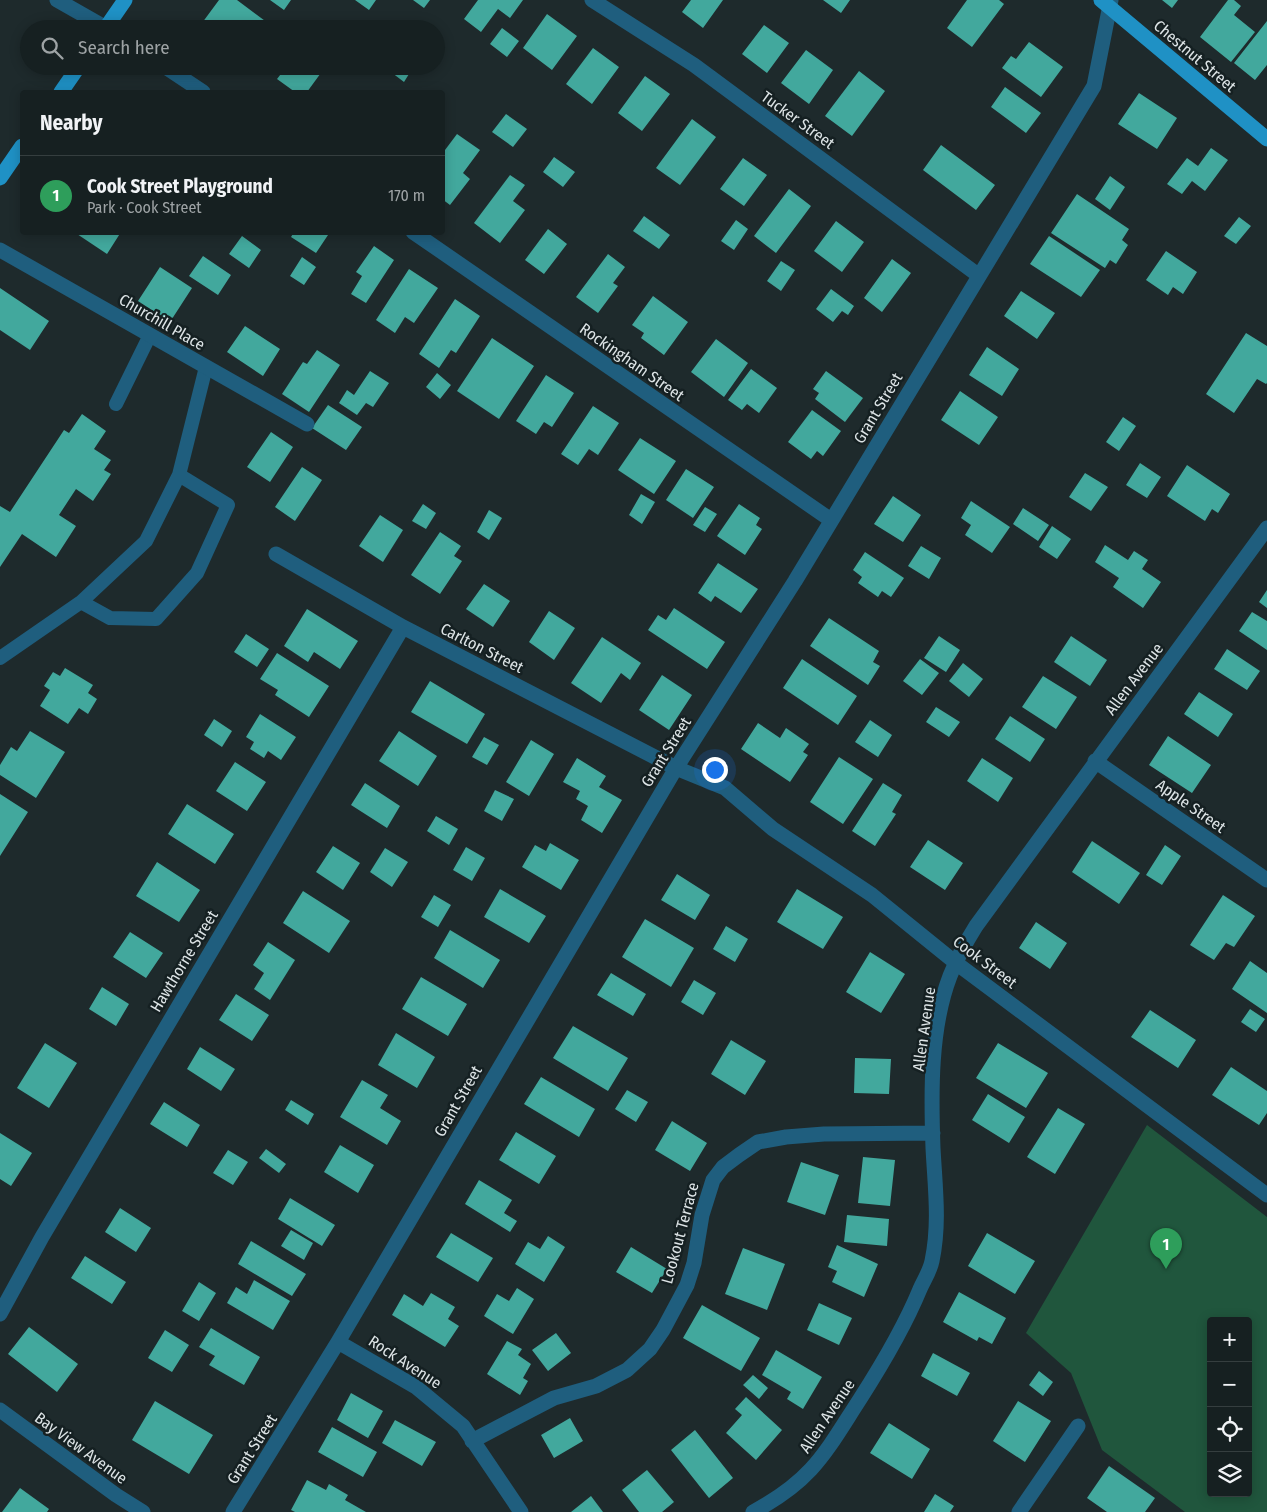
<!DOCTYPE html>
<meta charset="utf-8">
<style>
:root{--surface:#162021;--page:#232d2e;--text:#f1f3f6;--muted:#9ea3a5;--line:#353e3f;--accent:#0f766e}
body{margin:0;font-family:"Fira Sans Condensed",sans-serif;background:var(--page);color:var(--text)}
.controls{position:absolute;right:15px;bottom:15px;display:grid;overflow:hidden;border-radius:5px;box-shadow:0 2px 12px #0003}
.controls button{width:45px;height:45px;display:grid;place-items:center;padding:0;border:0;border-bottom:1px solid var(--line);background:var(--surface);color:var(--text);font:25px sans-serif}
.you{position:absolute;left:714px;top:769px;width:18px;height:18px;margin:-12px;border:4px solid #fff;border-radius:50%;background:#1a73e8;box-shadow:0 0 0 8px #1a73e833}
.badge{display:grid;place-items:center;width:32px;height:32px;border-radius:50%;background:var(--accent);color:#fff;font-size:16px;font-weight:700}
.pin{position:absolute;translate:-50% -41px;filter:drop-shadow(0 1px 2px #0008)}
.pin::after{content:'';position:absolute;top:26px;width:18px;height:15px;background:inherit;clip-path:polygon(0 0,100% 0,50% 100%)}
.list{margin:0;padding:0;list-style:none}
h2{display:flex;justify-content:space-between;align-items:center;height:65px;margin:0;padding:0 20px;font-size:21px}
h2 small{font-size:16px;font-weight:400;color:var(--muted)}
.list li{display:grid;grid-template-columns:32px 1fr auto;gap:15px;align-items:center;box-sizing:border-box;height:80px;padding:0 20px;border-top:1px solid var(--line)}
.list b{display:block;font-size:19px;white-space:nowrap}
.list p{margin:0;font-size:16px;white-space:nowrap;color:var(--muted)}
.list em{font-size:16px;font-style:normal;color:var(--muted)}
.icon{flex:none;width:28px;height:28px;fill:none;stroke:currentColor;stroke-width:2;stroke-linecap:round;stroke-linejoin:round}
.map{position:relative;flex:none;width:1267px;height:1512px;overflow:hidden}
.search{position:absolute;background:var(--surface);box-shadow:0 2px 12px #0003;left:20px;top:20px;width:425px;height:55px;display:flex;align-items:center;gap:12px;box-sizing:border-box;padding:0 18px;border-radius:28px;color:var(--muted);font-size:19px}
.panel{position:absolute;background:var(--surface);box-shadow:0 2px 12px #0003;left:20px;top:90px;width:425px;height:145px;border-radius:5px}
.map>svg:first-child{display:block}
</style>
<div class="map">
<svg width="1267" height="1512" viewBox="0 0 1267 1512">
<rect width="100%" height="100%" fill="#1e2a2c"/>
<path fill="#20563d" fill-rule="evenodd" d="M1147,1125L1267,1217V1512H1185L1102,1450L1071,1373L1026,1333ZM1211,1321H1248V1493H1211Z"/>
<path fill="#42a89d" d="M219,0H237L276,29H211L202,23Z
M270,0H291L284,10Z
M355,0H376L369,10Z
M413,0H430L424,8Z
M478,0H523L510,18L498,9L481,32L464,19Z
M691,0H723L703,28L682,12Z
M823,0H850L841,13Z
M967,0H999L1004,4L972,47L947,28Z
M1162,0H1178L1172,8Z
M1228,0H1234L1241,6L1234,15L1255,32L1231,62L1200,37Z
M547,14L577,36L552,70L523,48Z
M1267,21V65L1255,80L1234,63Z
M764,25L789,43L767,73L742,54Z
M502,28L519,41L507,57L490,44Z
M1029,42L1063,67L1041,97L1002,68L1011,56L1016,59Z
M593,48L619,67L592,104L566,84Z
M806,50L833,70L809,104L781,83Z
M287,66H326L307,92H295L277,79Z
M383,66H414L404,82Z
M859,71L885,91L852,136L825,116Z
M645,76L670,94L642,131L618,113Z
M1005,87L1041,113L1026,133L991,107Z
M1139,93L1177,118L1157,149L1118,124Z
M506,114L527,129L513,147L492,132Z
M692,119L716,137L680,185L656,168Z
M457,134L480,150L463,173L470,179L450,205L442,199V154Z
M941,145L995,185L976,210L923,170Z
M1211,148L1228,160L1205,191L1192,181L1182,194L1167,184L1187,158L1198,166Z
M554,157L575,172L563,187L543,172Z
M743,158L767,175L744,206L720,189Z
M510,175L525,185L513,201L525,210L500,243L474,223Z
M1110,176L1125,187L1110,210L1095,199Z
M789,189L811,206L776,253L754,236Z
M1077,194L1129,229L1122,240L1128,245L1116,264L1110,260L1105,268L1051,233Z
M644,216L670,235L659,249L633,231Z
M1239,217L1251,226L1236,244L1224,236Z
M736,220L748,229L734,250L721,241Z
M836,221L864,242L842,272L814,251Z
M548,229L567,244L544,274L525,260Z
M74,232H121L107,254Z
M294,232H330L316,253L291,237Z
M242,236L261,250L249,268L229,254Z
M1049,236L1100,270L1081,297L1030,264Z
M374,246L394,260L366,303L351,294L362,276L356,272Z
M1166,251L1197,272L1183,294L1173,287L1168,295L1146,280Z
M608,254L625,267L613,283L618,286L598,313L576,297Z
M203,256L231,275L218,295L189,276Z
M302,257L316,267L304,285L290,276Z
M892,259L911,273L882,312L864,298Z
M781,261L795,270L781,291L767,281Z
M160,267L192,288L170,322L138,301Z
M409,269L438,288L414,323L405,317L395,333L376,320Z
M0,288L49,321L30,350L0,330Z
M831,289L854,306L848,315L842,311L833,322L816,309Z
M1021,291L1055,313L1037,339L1004,316Z
M653,296L688,322L664,355L641,338L644,333L632,325Z
M455,299L480,316L456,353L451,350L439,368L419,354Z
M245,326L280,349L263,376L227,352Z
M1246,333L1267,346V383L1266,384L1257,379L1234,413L1206,394Z
M492,338L534,366L499,419L457,391Z
M716,339L748,363L724,397L691,372Z
M987,347L1019,369L1002,396L969,375Z
M317,350L340,365L309,412L282,394L303,362L307,364Z
M751,369L777,388L759,413L747,404L742,410L728,400Z
M370,371L389,383L373,407L366,403L357,415L339,403L347,390L354,395Z
M826,371L863,398L845,422L815,399L819,393L813,389Z
M437,373L451,385L440,399L426,387Z
M546,375L574,393L552,427L544,422L536,434L516,421Z
M960,391L998,417L979,445L941,420Z
M328,405L362,427L346,450L312,428Z
M593,406L619,423L598,455L589,449L578,465L561,454Z
M812,410L841,431L823,456L817,451L811,459L788,442Z
M82,414L106,431L94,449L111,460L104,470L111,474L93,501L76,489L59,515L76,526L56,557L22,534L0,567V506L10,512L64,430L69,433Z
M1123,417L1136,426L1119,451L1106,442Z
M271,432L293,447L270,482L247,467Z
M640,438L676,461L654,494L618,470Z
M1140,463L1161,477L1147,498L1126,485Z
M1187,465L1230,494L1218,513L1212,509L1205,521L1167,496Z
M302,467L322,480L295,521L275,507Z
M686,469L714,487L693,518L666,500Z
M1085,473L1108,487L1091,511L1069,497Z
M641,494L655,502L642,524L629,515Z
M893,496L921,515L903,542L874,524Z
M971,501L1010,527L992,553L965,535L971,525L961,518Z
M423,504L436,513L426,529L412,521Z
M739,504L760,518L756,525L762,529L745,555L717,536Z
M705,507L717,514L705,532L693,525Z
M1023,508L1049,525L1038,541L1013,524Z
M489,510L502,518L489,540L477,532Z
M380,515L403,530L383,562L359,546Z
M1052,526L1071,539L1057,559L1039,547Z
M440,532L461,546L454,556L462,561L440,594L411,575Z
M1105,545L1128,560L1134,551L1148,560L1142,569L1161,582L1143,608L1113,587L1119,578L1095,562Z
M921,546L941,558L929,579L908,566Z
M865,552L904,578L891,597L882,591L878,597L858,583L862,577L853,570Z
M718,563L758,589L741,613L715,596L711,602L698,593Z
M484,584L510,601L493,627L466,609Z
M1267,590V608L1259,602Z
M674,608L725,642L707,669L648,630L658,615L666,620Z
M307,609L358,641L340,669L314,652L308,662L284,646Z
M549,611L575,628L554,660L529,642Z
M1252,612L1267,621V650L1239,631Z
M829,618L879,651L873,662L880,666L868,685L810,646Z
M246,634L269,649L257,667L234,652Z
M939,636L960,650L946,672L924,658Z
M1071,636L1107,660L1090,686L1054,662Z
M602,637L641,663L630,680L621,673L601,703L571,683Z
M1227,649L1260,671L1247,690L1214,669Z
M277,653L329,686L309,717L275,695L278,690L260,679Z
M802,659L857,696L838,725L783,688Z
M920,659L939,673L922,695L903,681Z
M963,663L983,679L969,697L949,681Z
M65,668L93,685L88,693L97,699L88,714L79,708L68,724L40,706L50,690L44,686L53,672L60,676Z
M662,675L692,695L669,730L639,710Z
M1043,676L1077,697L1056,729L1022,707Z
M430,681L485,714L467,744L411,712Z
M1199,692L1233,714L1218,737L1184,714Z
M936,707L960,722L949,737L926,722Z
M260,714L296,737L281,760L268,751L264,758L250,749L254,742L246,737Z
M1010,716L1045,739L1030,762L995,739Z
M214,719L232,731L222,747L204,735Z
M870,720L892,735L878,757L855,742Z
M758,723L780,738L786,728L809,744L803,752L808,755L790,782L741,749Z
M30,731L65,752L36,798L0,775V765L11,747L17,751Z
M399,731L437,756L418,786L379,761Z
M1168,736L1211,765L1192,793L1149,765Z
M484,737L499,745L487,765L472,757Z
M531,740L554,754L529,796L506,782Z
M839,757L873,779L843,824L810,802Z
M577,758L606,776L599,787L622,800L602,833L581,820L588,806L576,799L580,791L563,782Z
M982,758L1013,778L998,802L967,781Z
M235,762L266,782L247,811L216,791Z
M365,783L400,806L387,828L351,805Z
M883,783L902,795L892,812L896,814L875,846L852,831Z
M495,790L514,799L502,821L484,811Z
M0,794L28,812L0,856Z
M187,804L234,834L215,864L168,834Z
M436,816L458,829L449,845L427,831Z
M928,840L963,863L945,890L910,867Z
M1092,841L1140,873L1119,904L1072,872Z
M550,843L579,860L561,890L522,867L535,845L546,851Z
M1165,845L1181,856L1162,885L1146,875Z
M333,846L360,863L343,890L316,872Z
M466,847L485,858L472,881L453,870Z
M385,848L408,862L392,887L370,872Z
M157,862L200,890L179,922L136,896Z
M677,874L710,895L695,920L661,900Z
M500,889L546,916L529,943L484,917Z
M797,889L843,917L823,949L777,922Z
M303,891L350,921L329,953L283,923Z
M434,895L451,905L438,927L421,917Z
M1223,895L1255,916L1234,947L1226,943L1214,960L1190,945Z
M645,919L694,948L671,987L622,957Z
M1036,922L1067,943L1050,969L1019,948Z
M726,926L748,939L735,962L713,949Z
M450,930L500,960L483,988L434,958Z
M130,932L163,953L146,978L113,957Z
M268,942L295,960L270,1000L254,989L264,973L253,965Z
M870,952L905,974L881,1013L846,992Z
M1250,961L1267,973V1013L1232,989Z
M611,973L646,994L633,1016L597,995Z
M421,977L467,1004L448,1036L402,1009Z
M694,980L716,993L703,1015L681,1002Z
M102,987L129,1004L116,1026L89,1009Z
M236,994L269,1015L252,1041L219,1020Z
M1250,1009L1265,1019L1256,1032L1241,1022Z
M1150,1010L1196,1040L1178,1068L1131,1037Z
M573,1026L628,1058L608,1091L553,1058Z
M396,1033L435,1057L417,1088L378,1065Z
M731,1040L766,1061L745,1095L711,1074Z
M45,1043L77,1063L49,1108L17,1088Z
M998,1043L1048,1073L1026,1108L976,1078Z
M200,1047L235,1069L221,1091L187,1069Z
M855,1058L891,1059L889,1094L854,1093Z
M1231,1067L1267,1091V1113L1259,1125L1212,1095Z
M541,1077L595,1109L579,1137L524,1104Z
M362,1080L388,1095L380,1108L401,1121L387,1145L340,1117Z
M627,1090L648,1102L636,1122L615,1109Z
M988,1094L1025,1117L1009,1143L972,1120Z
M291,1100L314,1114L308,1125L285,1110Z
M164,1102L200,1125L187,1147L150,1124Z
M1058,1108L1085,1124L1055,1174L1027,1157Z
M672,1121L707,1143L690,1171L655,1150Z
M516,1132L556,1156L539,1184L499,1160Z
M0,1133L32,1153L11,1186L0,1179Z
M340,1145L374,1165L358,1193L324,1172Z
M266,1149L286,1164L279,1173L259,1158Z
M228,1150L248,1162L233,1185L213,1173Z
M863,1157L895,1160L890,1206L858,1203Z
M801,1162L839,1175L825,1215L787,1202Z
M479,1180L512,1200L504,1213L517,1221L510,1232L465,1204Z
M290,1198L335,1225L322,1246L278,1219Z
M120,1208L151,1228L136,1252L105,1232Z
M847,1215L889,1219L887,1246L844,1242Z
M291,1230L313,1243L304,1260L281,1246Z
M451,1233L493,1258L478,1282L436,1257Z
M987,1233L1035,1261L1015,1294L968,1266Z
M548,1236L565,1247L544,1282L515,1264L528,1242L540,1249Z
M251,1241L306,1274L292,1296L238,1264Z
M837,1245L878,1264L864,1297L832,1282L837,1271L828,1267Z
M631,1247L667,1269L652,1293L616,1272Z
M743,1248L785,1264L767,1310L725,1294Z
M85,1256L126,1282L112,1304L71,1278Z
M254,1280L290,1301L273,1330L227,1303L236,1287L247,1294Z
M199,1282L216,1293L199,1321L182,1311Z
M517,1288L534,1299L513,1334L484,1316L497,1294L509,1301Z
M959,1292L1006,1318L992,1344L979,1337L977,1341L943,1322Z
M431,1293L455,1307L448,1319L459,1326L445,1347L392,1315L404,1294L423,1306Z
M819,1303L852,1318L839,1345L807,1330Z
M702,1305L760,1338L741,1371L683,1338Z
M29,1327L78,1364L57,1392L8,1354Z
M211,1328L260,1357L244,1385L209,1365L215,1356L199,1347Z
M165,1330L189,1345L172,1372L148,1358Z
M556,1333L571,1353L548,1371L532,1350Z
M507,1341L522,1349L518,1355L531,1364L523,1378L528,1381L520,1395L487,1374Z
M776,1350L822,1377L803,1409L787,1399L791,1392L762,1375Z
M933,1353L970,1373L957,1396L921,1376Z
M1039,1371L1053,1382L1043,1396L1029,1385Z
M753,1375L768,1388L759,1399L743,1385Z
M351,1393L383,1411L368,1438L337,1420Z
M746,1397L782,1430L756,1460L726,1433L742,1415L735,1409Z
M155,1401L213,1435L189,1474L132,1440Z
M1018,1401L1051,1421L1025,1462L993,1441Z
M570,1418L583,1441L554,1458L541,1435Z
M395,1420L436,1442L422,1466L382,1443Z
M889,1423L930,1449L912,1479L870,1453Z
M332,1427L377,1452L363,1477L318,1452Z
M695,1430L733,1478L709,1498L671,1450Z
M1109,1466L1155,1498L1145,1512H1107L1087,1498Z
M647,1470L674,1502L662,1512H639L622,1490Z
M307,1480L326,1490L329,1484L348,1495L345,1500L366,1512H295L291,1510Z
M20,1488L49,1509L47,1512H2Z
M935,1494L954,1506L950,1512H924Z
M591,1496L603,1512H571Z"/>
<g fill="none" stroke-linecap="round" stroke-linejoin="round">
<path stroke="#1f5e7e" stroke-width="14" d="M116,404L150,335
M81,602L110,618L156,619L197,573L228,505L179,475
M0,658L81,602L146,541L179,475L206,367"/>
<path stroke="#1f5e7e" stroke-width="15" d="M57,0L108,29
M592,0L694,65L978,275
M164,66L203,92
M413,232L831,520
M0,250L307,424
M276,554L403,627L676,768L725,788L773,829L872,895L956,963L1267,1195
M1095,761L1267,880
M0,1314L42,1237L403,627
M338,1342L416,1387L463,1426L521,1512
M0,1410L116,1495L143,1512
M472,1441L554,1398L596,1386L627,1370L650,1349L663,1330L687,1285L694,1263L702,1215L713,1180L723,1167L739,1155L758,1142L786,1137L824,1134L933,1133
M233,1512L338,1342L676,768L795,581L1094,86L1111,0
M753,1512C813,1480 825,1453 860,1399C883,1363 904,1328 920,1289C924,1280 930,1271 932,1261C940,1223 935,1187 933,1148C931,1093 930,1028 950,976C957,958 966,942 976,926L1267,528
M1019,1512L1078,1426"/>
<path stroke="#1f91c5" stroke-width="15" d="M1101,0L1267,139
M105,29L125,0
M61,92L79,66
M0,178L22,146"/>
</g>
<g text-anchor="middle" dominant-baseline="central" stroke-width="5" stroke-linejoin="round" paint-order="stroke">
<g font-size="16" fill="#dde4e6" stroke="#152022">
<text transform="translate(1195 56) rotate(40)">Chestnut Street</text>
<text transform="translate(798 120) rotate(36)">Tucker Street</text>
<text transform="translate(162 322) rotate(30)">Churchill Place</text>
<text transform="translate(632 362) rotate(35)">Rockingham Street</text>
<text transform="translate(878 408) rotate(-59)">Grant Street</text>
<text transform="translate(482 648) rotate(27)">Carlton Street</text>
<text transform="translate(1134 679) rotate(-53)">Allen Avenue</text>
<text transform="translate(666 752) rotate(-58)">Grant Street</text>
<text transform="translate(1191 806) rotate(35)">Apple Street</text>
<text transform="translate(184 961) rotate(-59)">Hawthorne Street</text>
<text transform="translate(985 962) rotate(37)">Cook Street</text>
<text transform="translate(924 1029) rotate(-82)">Allen Avenue</text>
<text transform="translate(458 1101) rotate(-60)">Grant Street</text>
<text transform="translate(680 1233) rotate(-75)">Lookout Terrace</text>
<text transform="translate(405 1362) rotate(33)">Rock Avenue</text>
<text transform="translate(827 1416) rotate(-56)">Allen Avenue</text>
<text transform="translate(81 1448) rotate(36)">Bay View Avenue</text>
<text transform="translate(252 1449) rotate(-58)">Grant Street</text>
</g>
</g>
</svg>
<div class="controls">
<button>+</button>
<button>−</button>
<button><svg class="icon" aria-label="locate" viewBox="0 0 24 24"><circle cx="12" cy="12" r="6"/><path d="M12 2v4M12 18v4M2 12h4M18 12h4"/></svg></button>
<button><svg class="icon" aria-label="layers" viewBox="0 0 24 24"><path d="M12 4l9 5-9 5-9-5zM3 14l9 5 9-5"/></svg></button>
</div>
<div class="you"></div>
<div class="pin badge" style="left:1166px;top:1269px;background:#2e9e5b">1</div>
<div class="search"><svg class="icon" aria-label="search" viewBox="0 0 24 24"><circle cx="10" cy="10" r="6"/><path d="M15 15l6 6"/></svg>Search here</div>
<section class="panel">
<h2>Nearby<small></small></h2>
<ul class="list">
<li><span class="badge" style="background:#2e9e5b">1</span><div><b>Cook Street Playground</b><p>Park · Cook Street</p></div><em>170 m</em></li>
</ul>
</section>
</div>
